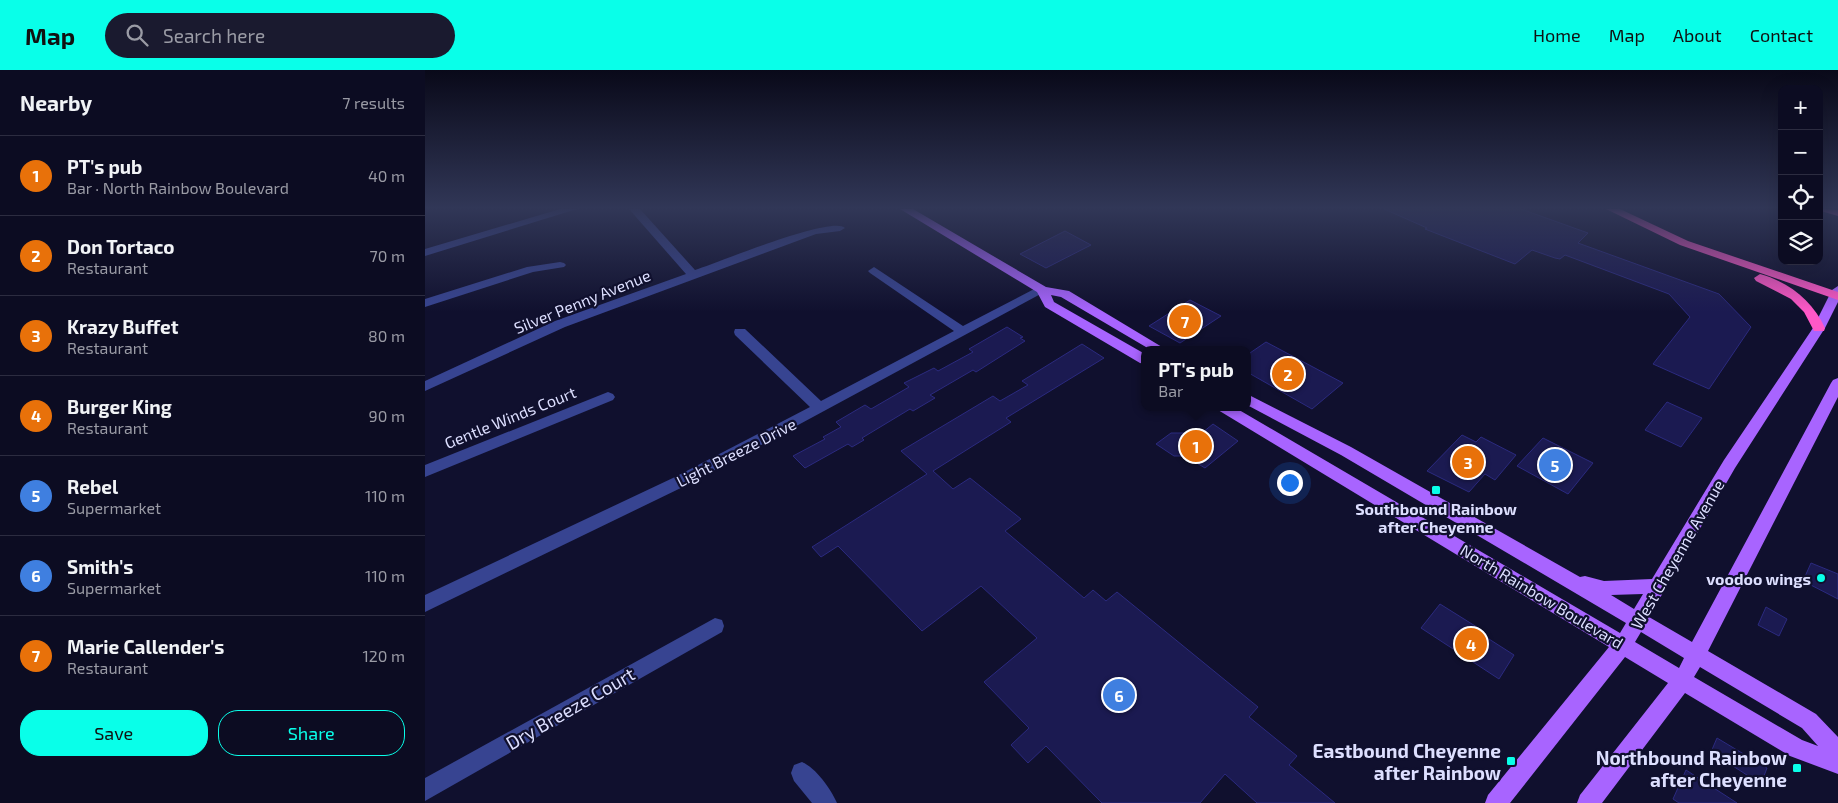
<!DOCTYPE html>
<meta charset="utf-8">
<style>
:root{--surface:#0c0c22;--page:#1a1a2f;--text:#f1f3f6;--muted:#9a9ba5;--line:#2c2c40;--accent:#09ffe9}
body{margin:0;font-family:"Exo 2",sans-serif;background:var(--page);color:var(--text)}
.controls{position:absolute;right:15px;top:15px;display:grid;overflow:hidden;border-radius:10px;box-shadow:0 5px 20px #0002}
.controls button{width:45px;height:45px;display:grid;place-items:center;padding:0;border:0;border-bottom:1px solid var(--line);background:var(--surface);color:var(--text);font:25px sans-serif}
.you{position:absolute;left:864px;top:412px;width:18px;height:18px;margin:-12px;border:4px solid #fff;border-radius:50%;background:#1a73e8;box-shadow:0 0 0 8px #1a73e833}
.badge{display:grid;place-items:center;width:32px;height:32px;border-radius:50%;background:var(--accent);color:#fff;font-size:16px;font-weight:700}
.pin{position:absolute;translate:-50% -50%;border:2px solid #fff;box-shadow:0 1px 5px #0006}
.popup{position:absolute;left:716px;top:276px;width:110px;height:65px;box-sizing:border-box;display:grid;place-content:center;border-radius:10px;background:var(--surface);filter:drop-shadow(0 1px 4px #0005);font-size:16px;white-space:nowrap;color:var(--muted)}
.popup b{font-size:19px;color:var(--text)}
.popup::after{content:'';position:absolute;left:50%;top:100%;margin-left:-10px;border:10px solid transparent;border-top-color:var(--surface)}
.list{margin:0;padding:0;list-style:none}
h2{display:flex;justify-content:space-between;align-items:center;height:65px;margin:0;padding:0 20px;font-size:21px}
h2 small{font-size:16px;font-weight:400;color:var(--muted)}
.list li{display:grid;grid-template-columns:32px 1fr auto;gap:15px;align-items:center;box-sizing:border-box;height:80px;padding:0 20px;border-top:1px solid var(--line)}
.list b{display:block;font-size:19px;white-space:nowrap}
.list p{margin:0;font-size:16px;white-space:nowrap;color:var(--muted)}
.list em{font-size:16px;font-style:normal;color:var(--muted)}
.actions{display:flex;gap:10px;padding:15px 20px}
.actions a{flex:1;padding:11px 0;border:1px solid var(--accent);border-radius:20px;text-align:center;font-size:18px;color:var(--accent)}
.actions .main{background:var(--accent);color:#111}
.icon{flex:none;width:28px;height:28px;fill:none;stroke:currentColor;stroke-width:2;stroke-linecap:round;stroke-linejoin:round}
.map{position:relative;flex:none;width:1413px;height:733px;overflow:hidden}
header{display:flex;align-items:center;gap:30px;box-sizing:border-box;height:70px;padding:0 25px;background:var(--accent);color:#111}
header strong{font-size:24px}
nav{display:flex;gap:28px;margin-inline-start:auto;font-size:18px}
.search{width:350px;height:45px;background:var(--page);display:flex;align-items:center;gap:12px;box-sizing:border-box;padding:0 18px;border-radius:28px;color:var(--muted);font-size:19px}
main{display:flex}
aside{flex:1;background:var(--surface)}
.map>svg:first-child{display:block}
</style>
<header>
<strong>Map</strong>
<div class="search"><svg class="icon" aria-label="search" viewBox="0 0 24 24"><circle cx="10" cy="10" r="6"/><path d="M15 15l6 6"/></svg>Search here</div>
<nav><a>Home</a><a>Map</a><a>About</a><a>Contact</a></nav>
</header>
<main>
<aside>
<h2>Nearby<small>7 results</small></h2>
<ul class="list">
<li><span class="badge" style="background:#e8710a">1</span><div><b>PT's pub</b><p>Bar · North Rainbow Boulevard</p></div><em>40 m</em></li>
<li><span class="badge" style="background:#e8710a">2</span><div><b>Don Tortaco</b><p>Restaurant</p></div><em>70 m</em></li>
<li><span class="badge" style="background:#e8710a">3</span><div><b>Krazy Buffet</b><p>Restaurant</p></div><em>80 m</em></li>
<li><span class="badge" style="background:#e8710a">4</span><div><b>Burger King</b><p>Restaurant</p></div><em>90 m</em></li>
<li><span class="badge" style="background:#3f7fe0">5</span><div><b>Rebel</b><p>Supermarket</p></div><em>110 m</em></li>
<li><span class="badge" style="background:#3f7fe0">6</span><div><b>Smith's</b><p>Supermarket</p></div><em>110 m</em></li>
<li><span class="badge" style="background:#e8710a">7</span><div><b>Marie Callender's</b><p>Restaurant</p></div><em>120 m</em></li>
</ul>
<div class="actions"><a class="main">Save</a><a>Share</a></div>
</aside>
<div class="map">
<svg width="1413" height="733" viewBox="0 0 1413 733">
<rect width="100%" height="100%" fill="#10102e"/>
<path fill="#1b1a51" stroke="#2b2a7f" d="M959,139H1096L1163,163L1153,173L1294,224L1326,257L1284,319L1228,294L1265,247L1244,224L1140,185L1135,189L1130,188L1107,180L1090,194L1000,159L1002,158Z
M640,161L666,175L621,198L595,184Z
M765,230L796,246L755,273L724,256Z
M582,257L598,267L595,268L600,271L551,302L548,300L505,325L510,328L488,341L485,339L437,368L439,370L427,377L423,374L380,398L368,386L400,369L398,367L416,357L411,352L428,342L440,335L446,339L484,317L479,313L509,298L513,301L548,282L544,279Z
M841,272L918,313L887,339L822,302V285Z
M657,274L679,288L581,348L586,352L508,401L528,419L545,408L596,449L580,461L659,528L668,520L681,531L692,522L833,637L824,647L872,686L864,695L910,733H832L800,704L775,733H677L621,676L603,693L586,675L604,658L559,612L612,568L556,516L497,561L413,476L396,487L387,477L502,404L476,381L568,326L575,331L603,315L597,311Z
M1242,332L1277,348L1256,377L1220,360Z
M788,354L813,371L780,398L760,386H749L731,374L746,363H777Z
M1037,365L1051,372L1056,367L1091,385L1070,410L1060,404L1044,422L1002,401Z
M1118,368L1168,393L1143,424L1092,396Z
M1386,493L1413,504V529L1378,511Z
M1015,534L1055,559L1053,562L1089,585L1074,609L996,558Z
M1341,537L1362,549L1354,566L1333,555Z
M1292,668L1342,698L1336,714L1286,682Z
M1261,700L1312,733H1254L1248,729Z"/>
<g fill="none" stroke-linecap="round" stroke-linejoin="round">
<path fill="#374491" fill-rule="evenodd" d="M135,139H152L0,186V179Z
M204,139H215L270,200C292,193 407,145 420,158L415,161L391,164L140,257L0,321V311L130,251L261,204Z
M135,192L139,193L141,195L139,197L108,202L0,237V229L102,197Z
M449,197L538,256L613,217H621L623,220L262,415L0,542V525L250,407L385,337L310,265L309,262L310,259H320L396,331L529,261L445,203L443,201Z
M183,322L188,324L190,327L188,330L0,407V395Z
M290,548L297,550L299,556L297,562L0,731V708Z
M377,692C391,698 406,719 412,733H387L369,711L366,703L369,695Z"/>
<path fill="#a864ff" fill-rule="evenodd" d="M475,139H488L621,217L644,221L742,280H726L636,227L626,225L629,232L720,284V294L715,293L620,237L612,222Z
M1413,216V232L1400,258L1310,398L1224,547L1267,572L1406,313L1408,310L1413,308V327L1283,581L1391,644L1413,667V704L1365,686L1260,623L1177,733H1152L1155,725L1243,613L1200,587L1085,733H1060L1063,725L1184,577L793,340L791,337H809L1195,563L1201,553L916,385L822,335V324L926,377L1155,507L1160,506L1179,511L1227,509L1299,390L1388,258L1407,220ZM1218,524L1209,539L1186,525ZM1216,562L1259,588L1254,598L1210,572ZM1275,597L1377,658L1393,676L1377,670L1269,607Z"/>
<path fill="#ff58c7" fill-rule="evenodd" d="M1181,139H1195L1263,171L1413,222V230L1255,175Z
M1395,139L1413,140V146L1396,141Z
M1335,204C1364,212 1388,231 1400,258L1399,261H1389L1379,242L1366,229L1331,211L1329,208Z"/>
</g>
<linearGradient id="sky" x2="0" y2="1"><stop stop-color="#090919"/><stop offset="0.57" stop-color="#313757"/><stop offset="1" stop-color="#313757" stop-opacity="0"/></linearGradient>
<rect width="1413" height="242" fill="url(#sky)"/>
<g fill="#09ffe9" stroke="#10102e" stroke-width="2">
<rect x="1006" y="415" width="10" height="10" rx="2.5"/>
<circle cx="1396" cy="508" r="5"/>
<rect x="1081" y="686" width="10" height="10" rx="2.5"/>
<rect x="1367" y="693" width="10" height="10" rx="2.5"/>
</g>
<g text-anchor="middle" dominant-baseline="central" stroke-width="4.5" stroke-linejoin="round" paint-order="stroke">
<g font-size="16" fill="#dddfff" stroke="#10102e">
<text transform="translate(157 231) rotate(-22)">Silver Penny Avenue</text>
<text transform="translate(85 347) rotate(-22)">Gentle Winds Court</text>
<text transform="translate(311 382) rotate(-27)">Light Breeze Drive</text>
<text transform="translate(1252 484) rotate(-60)">West Cheyenne Avenue</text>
<text transform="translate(1117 526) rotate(31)">North Rainbow Boulevard</text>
</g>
<g font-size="16" font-weight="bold" fill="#dddfff" stroke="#10102e">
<text x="1011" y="438">Southbound Rainbow<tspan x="1011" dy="18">after Cheyenne</tspan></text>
<text x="1386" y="508" text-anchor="end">voodoo wings</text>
</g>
<g font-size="19" fill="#dddfff" stroke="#10102e">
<text transform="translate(145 638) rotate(-30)">Dry Breeze Court</text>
</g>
<g font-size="19" font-weight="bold" fill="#dddfff" stroke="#10102e" text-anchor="end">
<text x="1076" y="680">Eastbound Cheyenne<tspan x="1076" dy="22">after Rainbow</tspan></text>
<text x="1362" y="687">Northbound Rainbow<tspan x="1362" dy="22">after Cheyenne</tspan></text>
</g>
</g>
</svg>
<div class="controls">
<button>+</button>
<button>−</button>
<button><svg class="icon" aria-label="locate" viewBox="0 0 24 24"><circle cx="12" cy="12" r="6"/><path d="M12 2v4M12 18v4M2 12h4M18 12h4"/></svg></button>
<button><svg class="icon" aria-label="layers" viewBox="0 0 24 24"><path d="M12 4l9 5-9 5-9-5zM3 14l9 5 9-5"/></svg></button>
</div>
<div class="you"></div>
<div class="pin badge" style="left:771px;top:376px;background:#e8710a">1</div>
<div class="popup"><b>PT's pub</b>Bar</div>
<div class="pin badge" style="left:863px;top:304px;background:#e8710a">2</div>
<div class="pin badge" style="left:1043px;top:392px;background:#e8710a">3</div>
<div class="pin badge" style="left:1046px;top:574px;background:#e8710a">4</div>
<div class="pin badge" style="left:1130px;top:395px;background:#3f7fe0">5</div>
<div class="pin badge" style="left:694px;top:625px;background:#3f7fe0">6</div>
<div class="pin badge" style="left:760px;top:251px;background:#e8710a">7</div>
</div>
</main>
